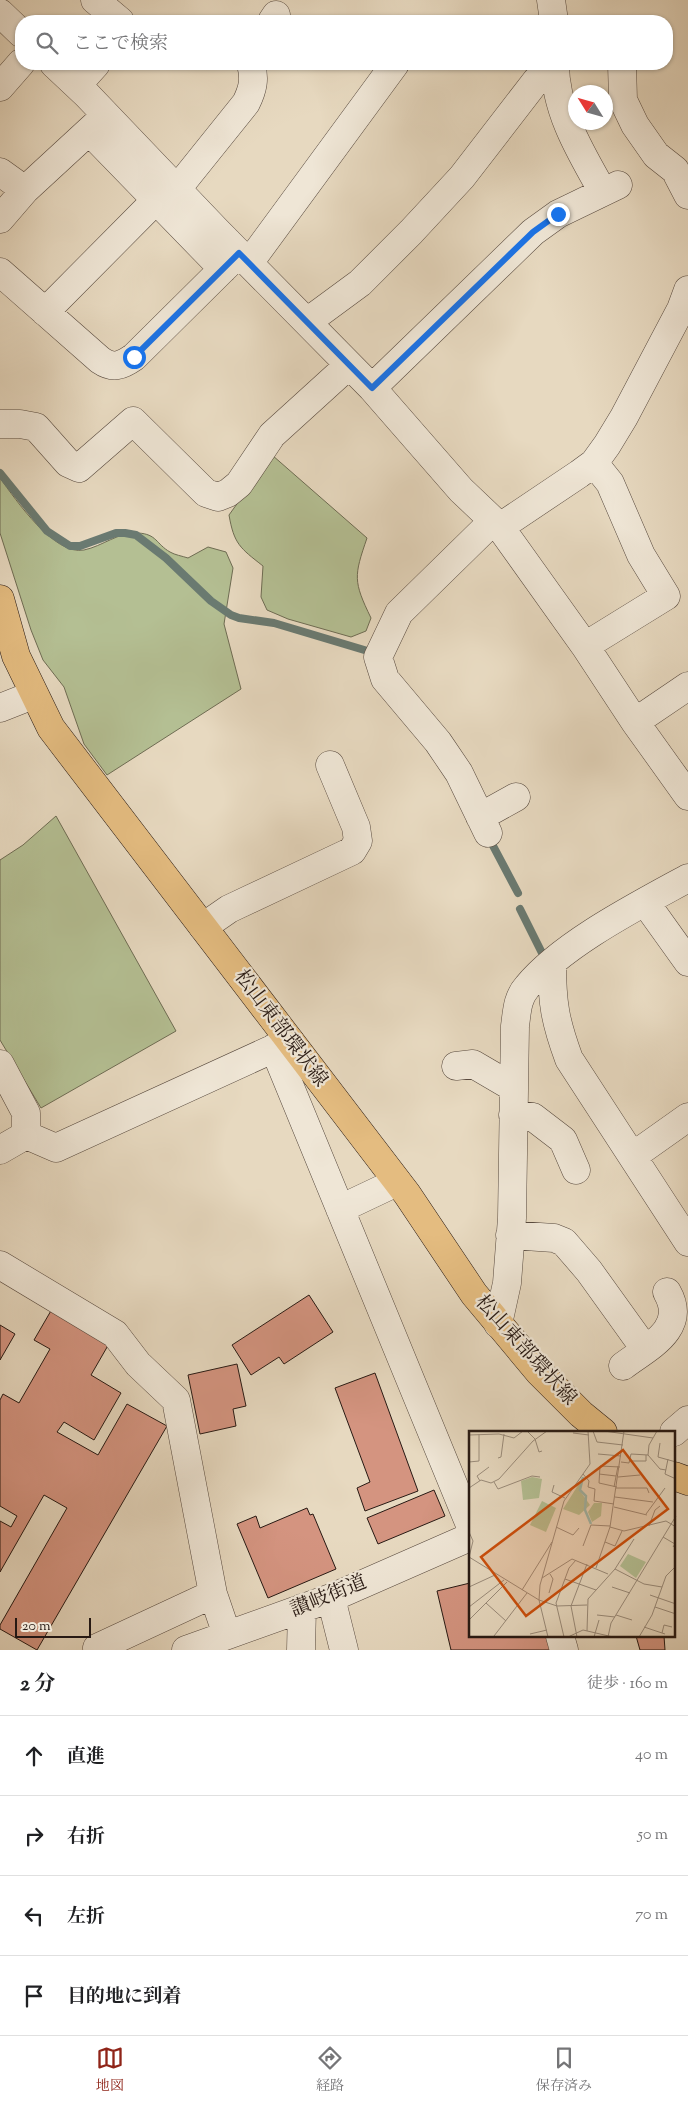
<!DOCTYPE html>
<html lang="ja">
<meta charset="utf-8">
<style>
:root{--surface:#fff;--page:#f2f2f2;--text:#202124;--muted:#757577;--line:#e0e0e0;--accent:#8f2418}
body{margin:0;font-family:"Sorts Mill Goudy","Noto Serif JP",serif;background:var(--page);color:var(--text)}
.compass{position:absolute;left:568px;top:85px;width:45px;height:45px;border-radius:50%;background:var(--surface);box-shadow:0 1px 4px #0004;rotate:307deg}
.scale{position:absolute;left:15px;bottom:12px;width:76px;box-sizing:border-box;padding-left:5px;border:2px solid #271913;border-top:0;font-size:14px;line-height:18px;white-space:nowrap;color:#271913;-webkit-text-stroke:4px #efe6d6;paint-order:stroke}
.stop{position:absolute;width:15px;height:15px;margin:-11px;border:4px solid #1a73e8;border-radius:50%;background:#fff}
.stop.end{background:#1a73e8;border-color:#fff;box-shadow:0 1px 5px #0008}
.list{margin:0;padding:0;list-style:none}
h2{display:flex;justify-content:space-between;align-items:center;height:65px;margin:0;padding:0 20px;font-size:21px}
h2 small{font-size:16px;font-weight:400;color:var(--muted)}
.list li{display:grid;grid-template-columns:32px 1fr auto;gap:15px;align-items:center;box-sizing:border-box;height:80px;padding:0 20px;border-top:1px solid var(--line)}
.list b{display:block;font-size:19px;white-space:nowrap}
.list em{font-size:16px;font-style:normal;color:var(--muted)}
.icon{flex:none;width:28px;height:28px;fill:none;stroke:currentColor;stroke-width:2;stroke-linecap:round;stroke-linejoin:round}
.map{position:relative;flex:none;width:688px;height:1650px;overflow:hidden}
.search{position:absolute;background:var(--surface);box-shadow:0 1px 4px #0004;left:15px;right:15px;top:15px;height:55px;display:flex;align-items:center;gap:12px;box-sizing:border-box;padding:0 18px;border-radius:20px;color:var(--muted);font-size:19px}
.sheet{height:385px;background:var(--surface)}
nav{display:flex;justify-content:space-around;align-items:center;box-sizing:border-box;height:70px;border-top:1px solid var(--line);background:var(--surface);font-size:14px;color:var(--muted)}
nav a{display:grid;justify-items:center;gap:2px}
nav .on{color:var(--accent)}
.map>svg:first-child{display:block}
</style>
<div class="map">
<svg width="688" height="1650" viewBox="0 0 688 1650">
<rect width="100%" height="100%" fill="#e7d9c0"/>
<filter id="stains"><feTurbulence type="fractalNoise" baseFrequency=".004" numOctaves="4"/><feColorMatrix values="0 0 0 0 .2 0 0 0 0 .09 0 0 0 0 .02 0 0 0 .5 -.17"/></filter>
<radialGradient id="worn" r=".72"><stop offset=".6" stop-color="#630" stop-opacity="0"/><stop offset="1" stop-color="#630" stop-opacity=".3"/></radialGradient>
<path fill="#b4bf93" stroke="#6e6c53" d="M272,455L367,538C354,576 353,581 371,618L366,631L351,637L288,619L267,610L261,597L263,566C240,548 234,544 229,515Z
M0,478C16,500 54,556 84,550C103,546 118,532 138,533C157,534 156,544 170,552C175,555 182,556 188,558L208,547L226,552L233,568L224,624L241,689L107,775L84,744L64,687L43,660L31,630L0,533Z
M56,816L176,1031L41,1108L0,1040V860L23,845Z"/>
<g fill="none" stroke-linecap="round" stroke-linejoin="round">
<path stroke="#6a7a71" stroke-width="8" d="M0,473L47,531L70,546H80L116,533H125L136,535L166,558L211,601L231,615L239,618L274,623L371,652
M491,842L518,893
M520,909L543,955"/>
</g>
<path fill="#d49480" stroke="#271913" d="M309,1295L333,1332L284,1364L279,1357L251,1375L232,1345Z
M52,1309L110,1342L91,1375L121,1393L94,1440L64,1422L57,1432L98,1455L127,1404L167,1426L37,1650L0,1629V1625L67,1508L44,1495L0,1572V1521L11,1527L17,1516L0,1506V1400L3,1394L19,1403L50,1349L34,1340Z
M0,1325L15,1334L0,1360Z
M237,1364L246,1406L233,1409L236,1426L200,1434L188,1375Z
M375,1373L418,1491L365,1511L357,1488L370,1482L335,1388Z
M434,1490L445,1516L378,1544L367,1518Z
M307,1508L310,1515L313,1514L336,1569L268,1598L237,1524L256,1516L260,1528Z
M470,1583V1636H550L553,1650H451L437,1591Z
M636,1636H664L665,1650H640Z"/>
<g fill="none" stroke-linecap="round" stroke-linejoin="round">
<defs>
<path id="minor" d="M95,0L120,21
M551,0L554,21
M0,13L21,33
M272,21L276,15
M54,64L87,95L216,230L372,388L461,490L500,527L585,646L635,722L688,796
M555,64C555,111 581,153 603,192
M622,64L623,100L635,125L656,155L675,170L688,195
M77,85L96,64
M0,87L21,63
M89,131L223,269
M0,172L25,190
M177,189L246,103C253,89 255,79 251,64
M0,219L25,190L102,119
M249,263L395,64
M0,272L100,360C113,369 121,366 134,357L239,253
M45,312L156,200
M307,322L360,283L411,232L462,177L536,81L555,67
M372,388L533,232L558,214L618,185
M0,424H20L36,427L68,463L79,468L133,421L206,493L218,497L228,493L239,484L272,435L349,365
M500,527L579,474L594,463L607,445L624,417L681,309L688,290
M585,646L666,596L641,555L610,483L594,463
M0,708L33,695
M635,722L688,686
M480,817L516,797
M488,833L459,773L438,742L385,679L378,657L399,613L493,521
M645,902L688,962
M203,927L229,909L352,851L358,841L356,827L330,765
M552,963C552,1003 555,1021 569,1059L688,1242
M274,1048L470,1525
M0,1064L26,1113V1135
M456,1066L473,1064L514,1088
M513,1115L533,1117L563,1140L576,1170
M0,1150L26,1135L56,1148L290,1041
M633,1156L688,1117
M340,1209L397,1182
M510,1235L554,1238L564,1242L589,1271L645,1349
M0,1265L115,1334L138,1364L176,1400L213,1594L227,1635
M498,1324L507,1283L512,1218L515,1026C517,1012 517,998 527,987C562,944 639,905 688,878
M623,1366C648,1347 688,1329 667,1292
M674,1432L688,1420
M331,1598L344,1650
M560,1636L564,1650
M97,1648L213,1594
M186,1650L331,1598L470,1537
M301,1650L302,1608"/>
<path id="major" d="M0,599L16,656L51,728L407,1194L474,1294L539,1372L581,1414L603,1432
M674,1476L688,1481"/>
</defs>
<use href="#minor" stroke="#57493e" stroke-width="29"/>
<use href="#major" stroke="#271913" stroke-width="29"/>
<use href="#minor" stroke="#efe6d6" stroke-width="28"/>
<use href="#major" stroke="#e4bc80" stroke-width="28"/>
</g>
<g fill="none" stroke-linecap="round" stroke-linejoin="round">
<path stroke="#1a73e8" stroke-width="6" d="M134,357L239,253L372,388L533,232L558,214"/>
</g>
<g text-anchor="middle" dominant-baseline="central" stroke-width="4.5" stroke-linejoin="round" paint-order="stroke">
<g font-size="20" fill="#271913" stroke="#efe6d6">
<text transform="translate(280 1029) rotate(53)">松山東部環状線</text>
<text transform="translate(525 1351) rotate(48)">松山東部環状線</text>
<text transform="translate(329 1597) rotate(-22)">讃岐街道</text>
</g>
</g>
<g transform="translate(469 1431)">
<rect width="206" height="206" fill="#e7d9c0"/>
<path d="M63,46L73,48L70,67L54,69L52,50ZM113,48L111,60L121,74L110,84L94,78ZM73,70L87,77L77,101L61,94ZM125,72H133L132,85L123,91L119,81ZM159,123L177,131L167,147L151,135Z" fill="#b4bf93"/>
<path fill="none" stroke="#97bab0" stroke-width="2.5" d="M114,46L111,59L117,65L116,79L122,93"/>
<path fill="none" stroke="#9a8c7b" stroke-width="1" d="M58,0L66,8L70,21L73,20M124,0L128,11L154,14M135,0L184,7M188,0L180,14L179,24L191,38L197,39M104,2L120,4M0,4L30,3L45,7L54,0M191,12L189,26L207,31M129,23L152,25M29,27L32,26L35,3M199,28L196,43L207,48M160,30H177V24M0,31L10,30V3M152,31L160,32L162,23L179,24M114,43L120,50L119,56L126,58L125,70L145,73M130,43L147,45M149,46L171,44M11,50L8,45L20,36M25,51L29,58L63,45L71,46M85,54L83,61L96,67M145,56L149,35M148,56L130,52L131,35L151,36M0,57L12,49L22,52L30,48L64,10L78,0M147,57H178L180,62M146,66L184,71M145,76L178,84M177,83L196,57M180,95L186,79L191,75M87,96L104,104L110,97M141,96L155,100L197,90L207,96M0,101L4,110L0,126M194,106L206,113L204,116M136,111L146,115L153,100M114,115L122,94L141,95M0,126L70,169L88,175L118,174M127,137L141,96L155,0M146,138L165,108M73,147L103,128L139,143M96,148L127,159M0,156L26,144M143,156L161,162M53,159L83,111M80,162L84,148L81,143M181,164L207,173M17,172L37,190M0,176L35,149M186,176L207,183M128,184L146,186M147,184L163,189M0,189L38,151M175,196L196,203M118,200L119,168L146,138L175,153L193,156M193,202L195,194L203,196M61,203L78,199M25,205L58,162M79,206L70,169L71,154L95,70L121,33L119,0M95,206L87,172L100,137L107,129M99,206L114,199L144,206M108,206L102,175L118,133M125,206L130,189M139,206L142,192L207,85M170,206L183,184L197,145L207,135"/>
<path fill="#cb4f0d" fill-opacity="0.15" stroke="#cb4f0d" stroke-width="2.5" d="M154,19L199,78L57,185L12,126Z"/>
<rect width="206" height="206" fill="none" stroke="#271913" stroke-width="2.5"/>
</g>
<rect width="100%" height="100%" filter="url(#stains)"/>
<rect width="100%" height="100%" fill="url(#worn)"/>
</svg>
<svg class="compass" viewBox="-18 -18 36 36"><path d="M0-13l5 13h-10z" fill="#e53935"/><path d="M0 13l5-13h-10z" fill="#757577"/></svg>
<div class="scale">20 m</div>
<div class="stop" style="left:134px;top:357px"></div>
<div class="stop end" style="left:558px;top:214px"></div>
<div class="search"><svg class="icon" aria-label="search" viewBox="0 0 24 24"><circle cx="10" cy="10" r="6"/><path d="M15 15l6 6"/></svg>ここで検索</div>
</div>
<section class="sheet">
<h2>2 分<small>徒歩 · 160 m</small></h2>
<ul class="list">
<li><svg class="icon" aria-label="ahead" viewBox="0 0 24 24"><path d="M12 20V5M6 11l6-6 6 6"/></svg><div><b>直進</b></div><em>40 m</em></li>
<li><svg class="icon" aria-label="right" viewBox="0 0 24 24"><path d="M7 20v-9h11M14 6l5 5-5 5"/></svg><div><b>右折</b></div><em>50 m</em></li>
<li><svg class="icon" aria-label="left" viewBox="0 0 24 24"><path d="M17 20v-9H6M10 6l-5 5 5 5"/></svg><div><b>左折</b></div><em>70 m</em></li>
<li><svg class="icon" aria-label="arrive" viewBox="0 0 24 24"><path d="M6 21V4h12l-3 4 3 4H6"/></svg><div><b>目的地に到着</b></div></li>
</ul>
</section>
<nav>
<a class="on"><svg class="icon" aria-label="map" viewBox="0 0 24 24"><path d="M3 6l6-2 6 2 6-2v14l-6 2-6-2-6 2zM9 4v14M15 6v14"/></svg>地図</a>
<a><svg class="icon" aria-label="directions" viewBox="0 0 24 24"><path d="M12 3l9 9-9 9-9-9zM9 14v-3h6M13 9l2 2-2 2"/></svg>経路</a>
<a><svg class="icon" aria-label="saved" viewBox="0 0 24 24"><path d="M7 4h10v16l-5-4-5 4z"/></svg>保存済み</a>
</nav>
